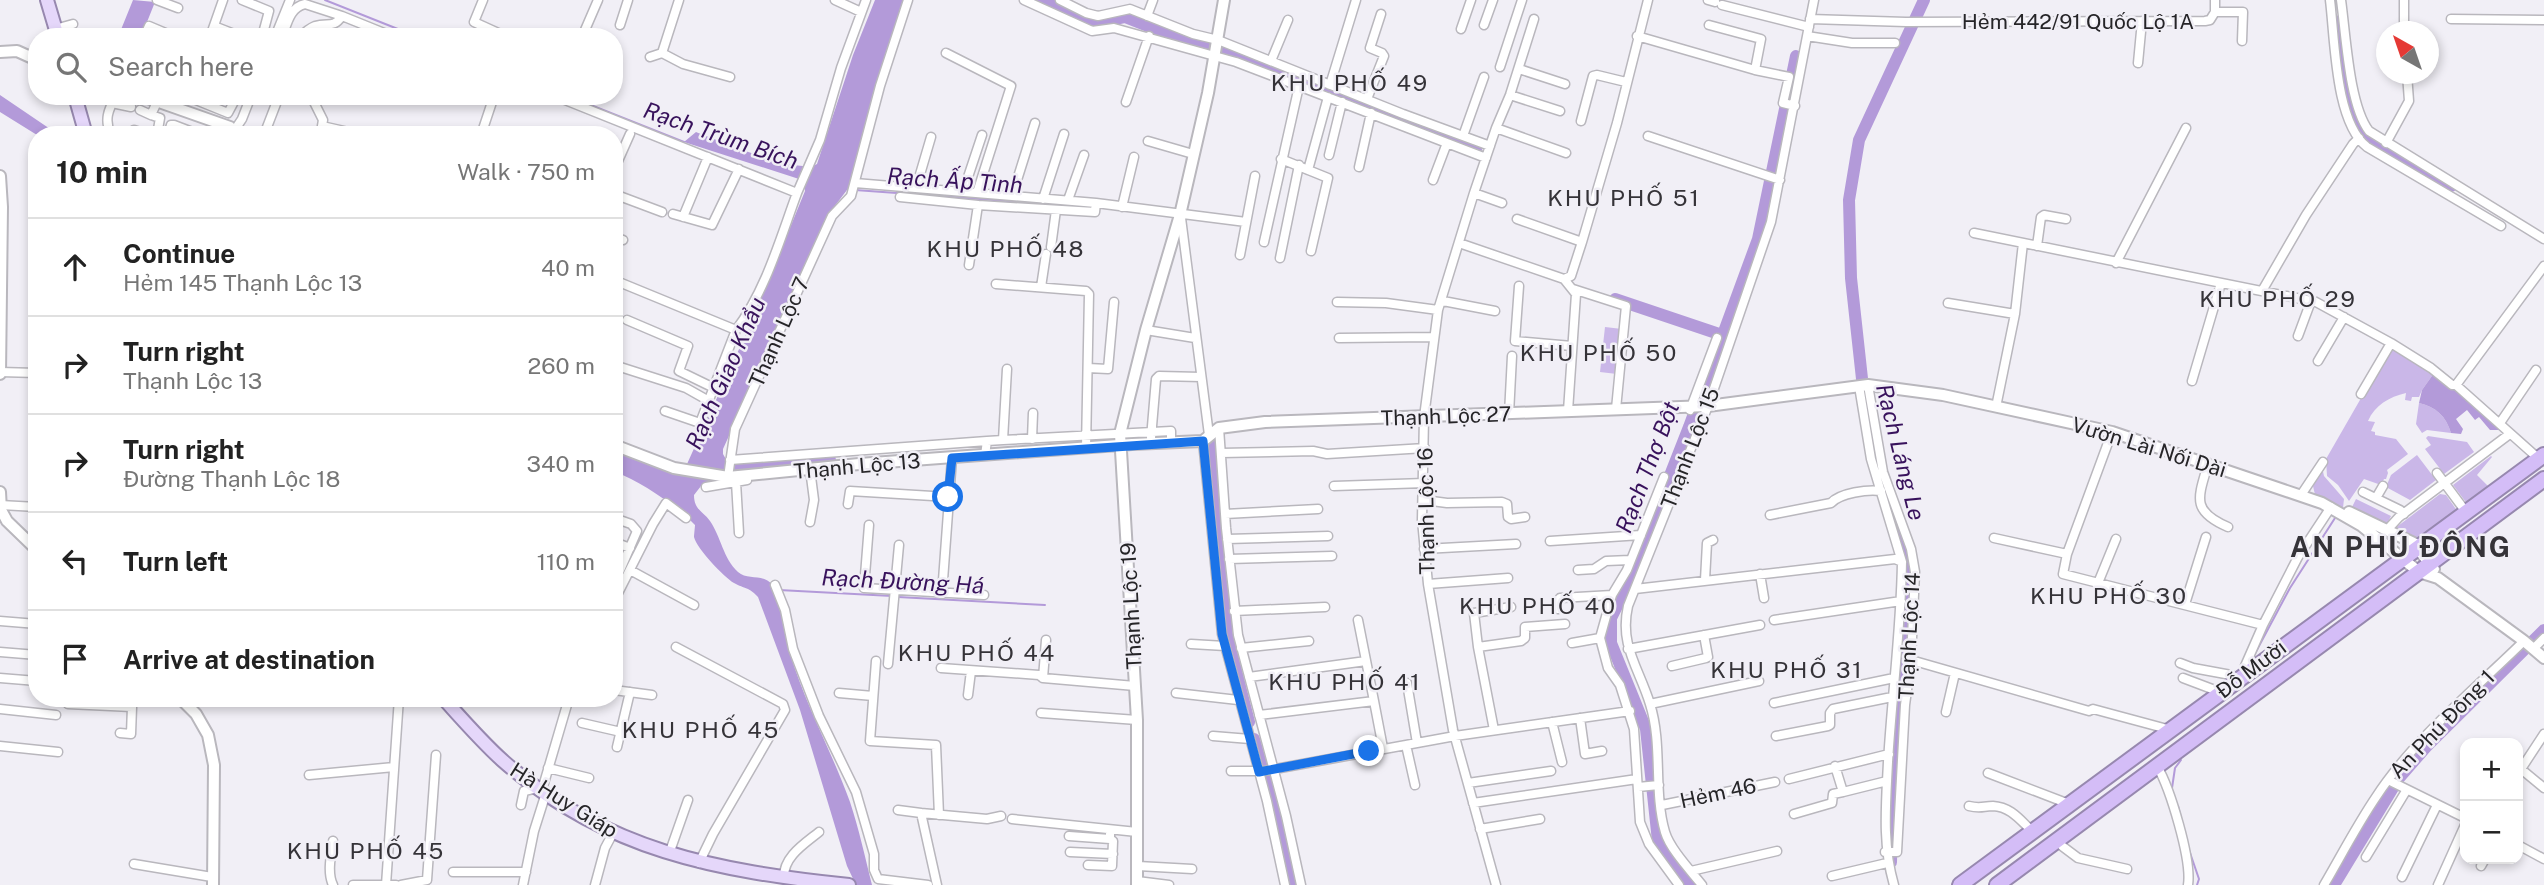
<!DOCTYPE html>
<meta charset="utf-8">
<style>
:root{--surface:#fff;--page:#f2f2f2;--text:#222;--muted:#767676;--line:#e0e0e0}
body{margin:0;font-family:"Public Sans",sans-serif;background:var(--page);color:var(--text)}
.controls{position:absolute;right:21px;bottom:21px;display:grid;overflow:hidden;border-radius:14px;box-shadow:0 4px 10px #0003}
.controls button{width:63px;height:63px;display:grid;place-items:center;padding:0;border:0;border-bottom:2px solid var(--line);background:var(--surface);color:var(--text);font:35px sans-serif}
.compass{position:absolute;left:2376px;top:21px;width:63px;height:63px;border-radius:50%;background:var(--surface);box-shadow:0 4px 10px #0003;rotate:320deg}
.stop{position:absolute;width:21px;height:21px;margin:-16px;border:5px solid #1a73e8;border-radius:50%;background:#fff}
.stop.end{background:#1a73e8;border-color:#fff;box-shadow:0 2px 7px #0008}
.list{margin:0;padding:0;list-style:none}
h2{display:flex;justify-content:space-between;align-items:center;height:91px;margin:0;padding:0 28px;font-size:30px}
h2 small{font-size:23px;font-weight:400;color:var(--muted)}
.list li{display:grid;grid-template-columns:46px 1fr auto;gap:21px;align-items:center;box-sizing:border-box;height:98px;padding:0 28px;border-top:2px solid var(--line)}
.list b{display:block;font-size:26px;white-space:nowrap}
.list p{margin:0;font-size:23px;white-space:nowrap;color:var(--muted)}
.list em{font-size:23px;font-style:normal;color:var(--muted)}
.icon{flex:none;width:38px;height:38px;fill:none;stroke:currentColor;stroke-width:2;stroke-linecap:round;stroke-linejoin:round}
.map{position:relative;flex:none;width:2544px;height:885px;overflow:hidden}
.search{position:absolute;background:var(--surface);box-shadow:0 4px 10px #0003;left:28px;top:28px;width:595px;height:77px;display:flex;align-items:center;gap:18px;box-sizing:border-box;padding:0 24px;border-radius:28px;color:var(--muted);font-size:26px}
.panel{position:absolute;background:var(--surface);box-shadow:0 4px 10px #0003;left:28px;top:126px;width:595px;height:581px;border-radius:28px}
.map>svg:first-child{display:block}
</style>
<div class="map">
<svg width="2544" height="885" viewBox="0 0 2544 885">
<rect width="100%" height="100%" fill="#f1eff6"/>
<path fill="#cab7e8" d="M1605,327L1622,329L1617,374L1600,372Z
M2391,346L2434,373L2422,390L2419,397H2412L2411,401L2405,400L2406,393C2389,397 2375,405 2368,421L2375,422L2371,431L2375,432V435L2396,439L2408,454L2387,470L2388,473L2386,479H2384L2381,485L2364,479L2349,501L2338,485L2327,476L2326,459Z
M2419,403C2436,407 2446,416 2451,433L2427,430L2422,433L2416,424Z
M2428,436L2467,442L2474,452L2444,474L2425,449L2431,445L2426,438Z
M2417,455L2436,480L2410,500L2386,487L2391,475Z
M2491,456L2492,457L2477,475L2490,488L2468,505L2453,485Z
M2322,467L2324,476L2344,499L2343,508L2316,499L2313,486Z
M2440,494L2446,495L2458,512L2417,542L2394,529Z
M2356,499L2391,516L2386,526L2351,509Z"/>
<path fill="#b39ad9" d="M133,0L155,2L141,37H118Z
M875,0H905L850,186L831,211L723,449V454L728,463L725,473L701,486L694,495C694,510 703,511 710,521C721,537 723,558 738,572C748,581 764,573 772,585C784,601 784,634 790,653C805,704 832,752 850,802C859,829 865,857 872,885H856L847,866L800,710L758,597C749,587 745,589 734,583C724,577 697,549 694,537C694,536 695,526 695,525C673,503 644,484 614,471V449L680,471L687,464L754,316L805,191L804,184L799,179L684,142L696,132C717,140 800,175 817,164L853,55Z
M0,95L59,135H37L0,112Z
M2434,373L2504,430H2490L2479,417L2475,420L2467,410L2456,419L2463,429L2461,434L2451,433C2446,416 2436,407 2419,403L2422,390Z
M835,456L837,463L731,474L732,462Z"/>
<g fill="none" stroke-linecap="round" stroke-linejoin="round">
<path stroke="#b39ad9" stroke-width="2" d="M325,0L418,37
M568,96L684,142
M855,190L1079,206
M624,573L659,507
M779,590L892,596
M898,597L1045,605
M2251,661L2290,588L2335,518
M2172,788L2175,768L2181,760
M2178,806L2181,818
M2188,847L2199,879L2197,885"/>
<path stroke="#b39ad9" stroke-width="12" d="M1043,0L1094,24L1125,17L1173,36L1224,51L1476,149
M2335,21C2339,46 2342,103 2354,123C2364,139 2432,174 2451,186
M1615,299L1722,335
M1864,397L1851,278L1849,200L1859,140L1924,0
M1870,435L1878,472L1904,544L1908,569L1893,776L1891,862
M1210,443L1227,635L1249,722
M1254,739L1275,814L1291,885
M1690,885L1679,873L1658,841L1646,729L1611,643V618L1625,590L1689,427L1758,239L1796,56
M2334,885L2399,778L2426,747L2544,630"/>
<defs>
<path id="street" d="M157,0L178,8
M242,0L269,11L262,37
M483,0L474,22L507,37
M835,0L861,12
M1024,0L1092,31L1114,28L1236,62L1486,158
M1060,0L1086,13L1098,16L1130,9L1193,34L1218,40L1403,114L1490,146
M1708,0L1715,2
M2330,0C2335,40 2335,122 2367,147L2501,226
M2341,0C2346,35 2349,105 2369,131L2544,239
M2404,0V32
M1722,5L1809,27
M2215,12V0
M1147,16L1153,0
M1810,19L1906,22L2205,21L2210,20L2215,12H2243L2242,41
M2451,19L2544,20
M620,25L628,0
M1484,25L1493,0
M1709,25L1761,39L1755,70
M214,26L242,37
M55,29L73,24
M1461,29L1471,0
M1637,36L1755,70L1789,77L1783,103L1795,106
M1807,36L1852,43H1895
M144,37L149,26L175,37
M210,37L223,0
M275,37L290,0
M282,37C287,24 290,7 305,4L342,16
M300,37C304,33 310,28 315,26C328,22 333,29 342,16L394,37
M582,37L598,0
M662,53L683,64L730,77
M946,53L1011,86L977,193
M650,57L662,53L679,0
M1271,61L1288,20
M2138,63L2142,21
M1500,67L1522,0
M1519,69L1565,84
M1330,85L1356,0
M1510,95L1560,111
M186,96L228,113L237,96
M315,96L314,102L323,120L322,126L353,133
M555,96L797,193C780,239 766,290 736,330L614,280
M1367,99L1384,56L1382,53L1370,48L1381,14
M1126,102L1149,36
M112,103L131,107
M140,110L151,115L157,102
M151,115L160,118L157,135
M1581,121L1593,76L1597,75L1626,82
M1496,128L1566,153
M134,130L149,135
M234,131L242,119L251,96
M111,135C104,120 108,110 116,96
M168,135L171,125H174L200,135
M264,135L279,96
M481,135L494,96
M1463,136L1484,77
M1648,136L1780,180
M1148,141L1193,154
M2386,143L2409,101L2407,74
M1329,155L1342,102
M1281,159L1328,178L1311,251
M1359,167L1371,113
M614,170L630,134
M1308,170L1328,97
M1433,180L1447,143
M855,183L1096,203L1246,222
M916,188L931,137
M963,192L982,135
M797,193L820,140L841,68L866,0
M1474,193L1502,203
M614,194L662,212
M1012,196L1035,123
M900,197L978,205L1095,212L1096,203
M1043,199L1064,134
M1068,200L1084,155
M1122,207L1134,157
M673,214L712,225L739,169
M683,217L708,157
M1181,218L1209,435
M1517,219L1582,242L1571,276L1564,279
M1974,233L2316,302L2391,343L2431,368L2452,385H2456L2539,459
M614,237L623,240
M1264,242L1299,86
M1582,242L1617,123L1648,0
M1459,243L1564,279L1576,294L1568,411
M2037,246L2041,217L2044,215L2066,219
M1051,247L1056,210
M1240,255L1255,176
M1280,258L1299,165
M2116,263L2186,128
M969,265L978,205
M996,284L1086,291L1089,294L1086,448
M1519,286L1515,341L1572,346
M1041,287L1046,254
M1573,289L1626,306L1616,409
M2262,291L2306,215L2353,144L2359,138
M1443,301L1495,311
M1337,302L1386,303L1438,310
M1948,303L2015,314
M627,320L688,346L679,371L714,388
M1146,330L1195,338
M2298,336L2311,301
M1339,338L1434,337
M2318,361L2344,317
M614,365L686,388L709,401
M1088,368L1108,369L1114,302
M0,372L37,373
M2192,381L2221,283
M1868,385L1883,472L1911,549L1915,572L1911,660L1905,705L1897,852H1885
M2456,385L2544,266
M1859,386L1871,459L1902,562
M2361,394L2391,343
M1996,407L2015,314L2023,243
M1690,410L1717,338
M665,411L700,423L736,330
M1509,414L1512,356
M2500,423L2536,370
M1219,428L1226,528L1238,635L1286,816L1301,885
M2112,432L2067,554L2063,574L2263,625
M1151,438L1156,379L1159,376L1201,377
M1032,439L1033,413
M1003,440L1007,369
M1203,441L1222,634L1267,801L1285,885
M1221,453L1313,451L1327,454L1425,448
M985,455L987,441L1003,440L1171,431V443
M730,460L987,441
M2208,464C2198,498 2191,511 2228,527
M2437,473L2466,512
M728,477L735,429L832,216L851,196L880,86L908,0
M1664,477L1627,570L1612,595L1600,638L1608,668L1620,685L1634,729L1640,822L1649,844L1679,885
M736,482L739,533
M1334,486L1425,483
M706,487L747,480
M2363,492L2400,510L2404,514
M2301,495L2323,462
M2376,498L2383,486
M1424,500L1447,503L1502,502L1507,504L1508,517L1511,519L1525,517
M848,504L850,491L949,497
M0,505L37,507
M1225,514L1318,509
M1770,515L1831,503C1840,493 1868,489 1881,491
M614,518L631,524L637,531L614,584
M810,522L814,500L810,469
M869,525L864,588L984,595
M2387,530L2399,517L2507,436
M1994,538L2067,554
M1227,539L1328,536
M1550,541L1641,535
M614,542L630,548
M1424,549L1516,544
M1229,559L1332,556
M630,570L694,605
M1578,570L1594,569L1606,561L1630,560
M1760,574L1764,598
M1705,580L1707,543L1713,540
M2098,583L2116,539
M1428,584L1508,578
M775,585L785,610L793,649L819,716L856,792L874,854V870L878,879L928,885
M1635,589L1895,559L1902,562C1901,629 1892,695 1888,762C1886,804 1882,844 1894,885
M942,594L952,458
M614,601L653,524L666,503L686,518
M2185,604L2206,537
M1558,609L1557,602L1560,598L1612,595
M1234,611L1325,607
M1774,620L1901,601
M0,621L37,624
M1572,643L1600,638
M1191,644L1225,646
M676,647L783,704L785,710L713,834L699,863
M1478,647L1474,613L1511,607
M1241,648L1309,641
M1628,649L1760,625
M2533,649L2544,638
M0,652L37,655
M1911,660L2089,711L2093,709L2171,730
M876,661L870,741L936,745L939,815
M2180,663L2193,668L2231,675L2235,681
M888,664L899,545
M1672,666L1706,658L1708,657L1704,635
M941,668L1039,675L1043,678L1135,686
M2247,672L2245,666L2263,625L2298,557L2331,507
M1249,677L1366,661
M0,678L37,681
M1043,678L1046,640
M2183,678L2220,692
M1407,683L1417,743
M614,690L652,695
M839,693L873,696
M1176,693L1238,700
M968,695L971,671
M1374,701L1383,748
M1774,703L1894,678
M68,704L132,707L133,698
M1650,704L1759,681
M0,709L56,715
M1946,712L1955,673
M1041,713L1137,720
M1259,715L1374,701L1358,620
M1580,718L1585,754L1602,751
M1552,722L1562,762
M582,723L621,732
M1494,730L1478,647L1521,641L1525,638V627L1565,624
M120,733L131,734L132,707
M2544,734L2521,769L2544,788
M1213,736L1250,739
M1776,736L1828,726L1830,725V713L1833,709L1892,697
M1406,745L1415,785
M0,746L58,752
M617,747L630,692
M1835,766L1843,792L1887,781
M2157,766C2170,788 2192,860 2188,885
M548,768L589,778
M1231,771H1259
M1259,772L1455,736L1630,711
M1988,773L2069,804
M309,775L394,767
M1789,779L1889,754
M2388,780L2465,818
M1468,783L1551,771
M1638,787L1659,785
M542,790L569,698
M1473,803L1637,779
M521,805L524,791L538,788
M1662,805L1775,782
M1969,806C1981,809 1983,806 1993,806C2011,807 2020,820 2032,831
M898,810L921,813
M1794,814L1832,803L1833,794L1843,792
M1012,819L1137,832
M1480,829L1540,819
M1069,836L1110,839V834
M333,841C331,855 327,873 333,885
M2518,845L2544,859
M2062,846L2078,858L2127,869
M1070,852L1113,854
M669,854L688,800
M2366,857L2406,791
M134,864L212,877
M1088,865L1112,866L1113,841L1110,839
M1138,866L1192,869
M2481,866L2485,859
M1691,871L1777,851
M453,872H526
M1832,876L1887,863
M2402,877L2437,805
M784,878C783,857 804,844 819,832
M1137,881L1169,885
M353,885H396
M386,885L399,698
M401,885L427,880L436,755
M523,885L534,831L546,793
M595,885L605,848L613,833
M937,885L921,813L987,819L1001,816
M1496,885L1453,730L1428,584L1422,520L1424,417L1438,310L1474,193L1496,128L1510,95L1534,19
M1702,885C1691,871 1670,849 1665,832C1653,791 1663,745 1650,704C1639,668 1619,645 1628,606L1708,406L1771,222L1814,0
M2324,885C2341,856 2357,825 2376,797C2413,740 2476,688 2524,641
M2438,885L2465,825"/>
<path id="secondary" d="M0,52L17,51L37,60
M142,96L230,127L237,135
M0,176L2,207L0,374
M614,445L674,468L728,477L859,464L1132,444L1203,441L1219,428L1265,422L1708,406L1868,385L1943,395L2112,432L2322,503L2362,526L2419,572L2438,578L2524,641L2544,658
M0,492L1,510L7,521L37,550
M2349,512L2420,546L2422,554L2434,569
M180,698L196,714L208,735L214,765L213,885
M1137,885V720L1120,434L1146,330L1180,215L1208,93L1224,0"/>
<path id="primary" d="M47,0L58,37
M75,96L86,135
M443,698C462,719 481,741 502,760C605,851 717,871 849,885"/>
<path id="highway" d="M1960,885L2544,455
M1997,885L2544,479"/>
</defs>
<use href="#street" stroke="#b9b7bd" stroke-width="11"/>
<use href="#secondary" stroke="#b9b7bd" stroke-width="14"/>
<use href="#primary" stroke="#9788af" stroke-width="16"/>
<use href="#highway" stroke="#9788af" stroke-width="18"/>
<use href="#street" stroke="#fff" stroke-width="8"/>
<use href="#secondary" stroke="#fff" stroke-width="10"/>
<use href="#primary" stroke="#e5d7fa" stroke-width="12"/>
<use href="#highway" stroke="#d4bdf7" stroke-width="14"/>
</g>
<g fill="none" stroke-linecap="round" stroke-linejoin="round">
<path stroke="#1a73e8" stroke-width="9" d="M948,497L952,458L1203,441L1222,634L1259,772L1369,751"/>
</g>
<g text-anchor="middle" dominant-baseline="central" stroke-width="5" stroke-linejoin="round" paint-order="stroke">
<g font-size="21" fill="#262528" stroke="#f1eff6">
<text x="2078" y="21">Hẻm 442/91 Quốc Lộ 1A</text>
<text transform="translate(779 332) rotate(-66)">Thạnh Lộc 7</text>
<text transform="translate(1446 416) rotate(-2)">Thạnh Lộc 27</text>
<text transform="translate(2149 447) rotate(17)">Vườn Lài Nối Dài</text>
<text transform="translate(1690 448) rotate(-69)">Thạnh Lộc 15</text>
<text transform="translate(857 466) rotate(-5)">Thạnh Lộc 13</text>
<text transform="translate(1426 511) rotate(-91)">Thạnh Lộc 16</text>
<text transform="translate(1131 606) rotate(-93)">Thạnh Lộc 19</text>
<text transform="translate(1909 636) rotate(-87)">Thạnh Lộc 14</text>
<text transform="translate(2251 669) rotate(-37)">Đỗ Mười</text>
<text transform="translate(2442 724) rotate(-46)">An Phú Đông 1</text>
<text transform="translate(1718 793) rotate(-12)">Hẻm 46</text>
<text transform="translate(564 800) rotate(32)">Hà Huy Giáp</text>
</g>
<g font-size="23" letter-spacing="2" fill="#353338" stroke="#f1eff6">
<text x="1350" y="82">KHU PHỐ 49</text>
<text x="1624" y="197">KHU PHỐ 51</text>
<text x="1006" y="248">KHU PHỐ 48</text>
<text x="2278" y="298">KHU PHỐ 29</text>
<text x="1599" y="352">KHU PHỐ 50</text>
<text x="2109" y="595">KHU PHỐ 30</text>
<text x="1538" y="605">KHU PHỐ 40</text>
<text x="977" y="652">KHU PHỐ 44</text>
<text x="1787" y="669">KHU PHỐ 31</text>
<text x="1345" y="681">KHU PHỐ 41</text>
<text x="701" y="729">KHU PHỐ 45</text>
<text x="366" y="850">KHU PHỐ 45</text>
</g>
<g font-size="23" font-style="italic" fill="#38125c" stroke="#f1eff6">
<text transform="translate(721 135) rotate(19)">Rạch Trùm Bích</text>
<text transform="translate(955 180) rotate(4)">Rạch Ấp Tình</text>
<text transform="translate(725 373) rotate(-66)">Rạch Giao Khẩu</text>
<text transform="translate(1901 452) rotate(76)">Rạch Láng Le</text>
<text transform="translate(1647 467) rotate(-69)">Rạch Thợ Bột</text>
<text transform="translate(903 581) rotate(3)">Rạch Đường Há</text>
</g>
<g font-size="28" font-weight="bold" letter-spacing="2" fill="#353338" stroke="#f1eff6">
<text x="2401" y="546">AN PHÚ ĐÔNG</text>
</g>
</g>
</svg>
<div class="controls">
<button>+</button>
<button>−</button>
</div>
<svg class="compass" viewBox="-18 -18 36 36"><path d="M0-13l5 13h-10z" fill="#e53935"/><path d="M0 13l5-13h-10z" fill="#767676"/></svg>
<div class="stop" style="left:948px;top:497px"></div>
<div class="stop end" style="left:1369px;top:751px"></div>
<div class="search"><svg class="icon" aria-label="search" viewBox="0 0 24 24"><circle cx="10" cy="10" r="6"/><path d="M15 15l6 6"/></svg>Search here</div>
<section class="panel">
<h2>10 min<small>Walk · 750 m</small></h2>
<ul class="list">
<li><svg class="icon" aria-label="ahead" viewBox="0 0 24 24"><path d="M12 20V5M6 11l6-6 6 6"/></svg><div><b>Continue</b><p>Hẻm 145 Thạnh Lộc 13</p></div><em>40 m</em></li>
<li><svg class="icon" aria-label="right" viewBox="0 0 24 24"><path d="M7 20v-9h11M14 6l5 5-5 5"/></svg><div><b>Turn right</b><p>Thạnh Lộc 13</p></div><em>260 m</em></li>
<li><svg class="icon" aria-label="right" viewBox="0 0 24 24"><path d="M7 20v-9h11M14 6l5 5-5 5"/></svg><div><b>Turn right</b><p>Đường Thạnh Lộc 18</p></div><em>340 m</em></li>
<li><svg class="icon" aria-label="left" viewBox="0 0 24 24"><path d="M17 20v-9H6M10 6l-5 5 5 5"/></svg><div><b>Turn left</b></div><em>110 m</em></li>
<li><svg class="icon" aria-label="arrive" viewBox="0 0 24 24"><path d="M6 21V4h12l-3 4 3 4H6"/></svg><div><b>Arrive at destination</b></div></li>
</ul>
</section>
</div>
